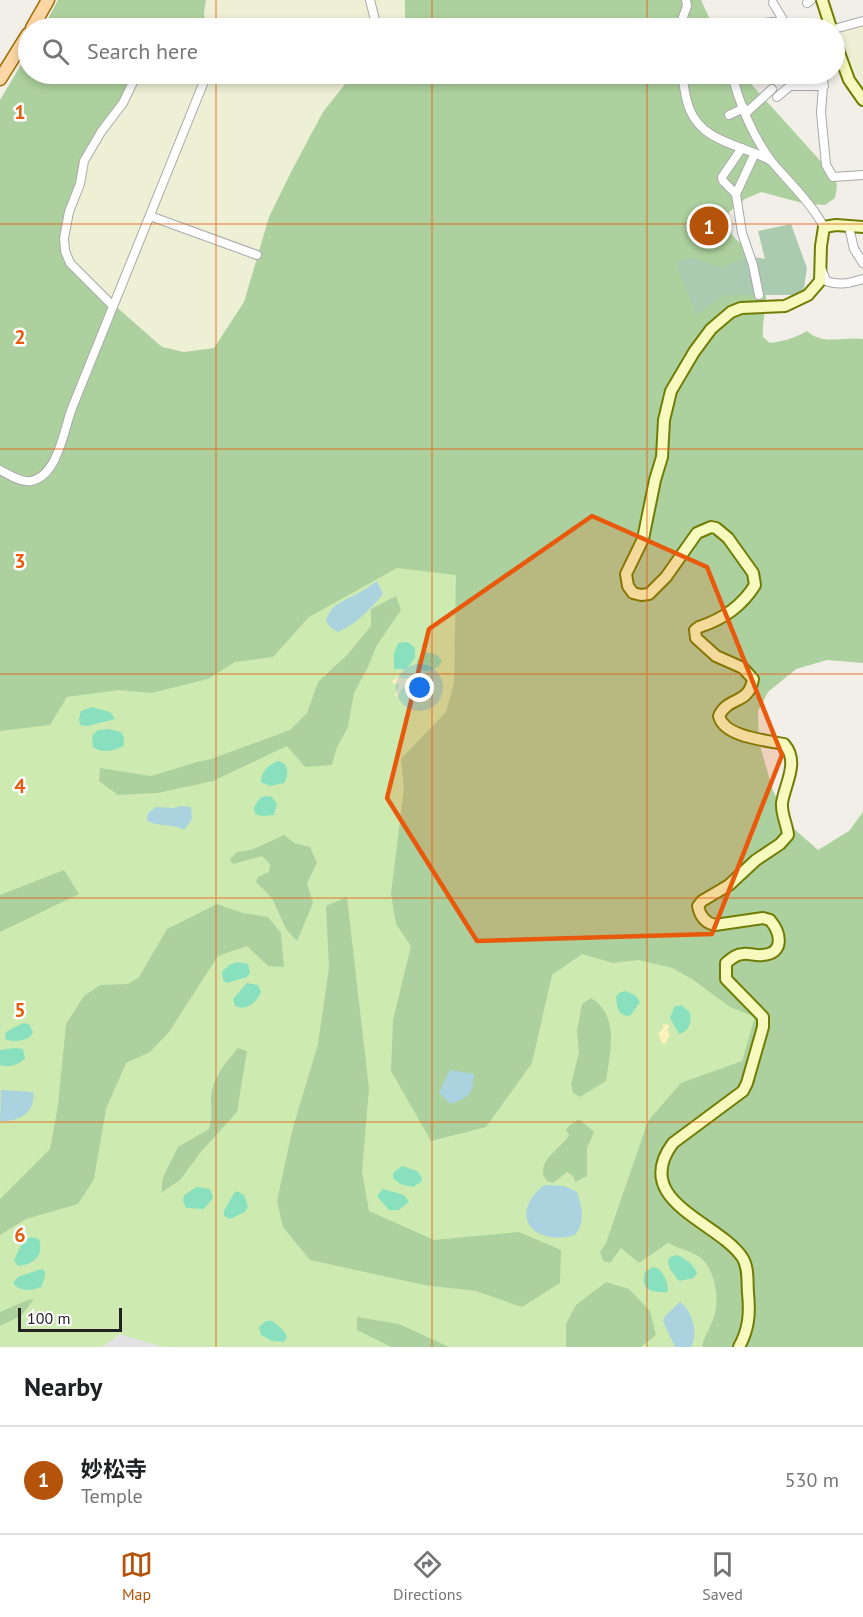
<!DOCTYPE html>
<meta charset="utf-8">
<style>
:root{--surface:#fff;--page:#f6f6f6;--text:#202124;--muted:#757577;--line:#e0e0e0;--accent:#b45309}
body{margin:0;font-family:"PT Sans","Noto Sans JP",sans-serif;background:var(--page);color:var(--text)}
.scale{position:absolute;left:18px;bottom:15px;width:104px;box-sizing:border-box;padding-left:6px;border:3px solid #222;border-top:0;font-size:16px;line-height:21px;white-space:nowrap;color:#222;-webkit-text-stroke:4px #fff;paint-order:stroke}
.you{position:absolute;left:420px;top:688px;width:21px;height:21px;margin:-15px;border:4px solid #fff;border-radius:50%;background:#1a73e8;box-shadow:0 0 0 9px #1a73e833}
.badge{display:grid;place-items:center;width:39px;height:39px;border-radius:50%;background:var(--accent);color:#fff;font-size:20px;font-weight:700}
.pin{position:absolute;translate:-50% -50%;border:3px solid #fff;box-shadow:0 2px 6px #0006}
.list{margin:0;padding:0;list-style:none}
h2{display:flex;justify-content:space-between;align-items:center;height:78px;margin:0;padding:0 24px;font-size:26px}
h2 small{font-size:20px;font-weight:400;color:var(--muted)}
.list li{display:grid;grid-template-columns:39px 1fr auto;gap:18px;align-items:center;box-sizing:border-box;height:108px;padding:0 24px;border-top:2px solid var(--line)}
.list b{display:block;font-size:22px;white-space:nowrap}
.list p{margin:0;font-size:20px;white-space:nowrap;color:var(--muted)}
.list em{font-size:20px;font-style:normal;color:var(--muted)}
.icon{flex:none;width:33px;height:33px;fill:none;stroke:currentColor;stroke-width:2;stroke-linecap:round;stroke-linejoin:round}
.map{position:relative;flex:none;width:863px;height:1347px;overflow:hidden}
.search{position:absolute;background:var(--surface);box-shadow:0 3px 9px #0003;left:18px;right:18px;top:18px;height:66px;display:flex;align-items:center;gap:15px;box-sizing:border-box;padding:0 21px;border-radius:33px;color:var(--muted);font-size:22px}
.sheet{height:186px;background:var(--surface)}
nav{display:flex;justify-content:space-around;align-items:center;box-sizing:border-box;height:84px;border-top:2px solid var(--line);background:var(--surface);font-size:16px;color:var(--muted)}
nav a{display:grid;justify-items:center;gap:3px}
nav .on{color:var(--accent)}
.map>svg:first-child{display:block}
</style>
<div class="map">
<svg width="863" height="1347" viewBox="0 0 863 1347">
<rect width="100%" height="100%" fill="#f2efe9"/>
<path fill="#eef0d5" d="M206,0H405V28H206L204,13Z
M863,24V90L851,69L838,31Z
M132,74H353L323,112L291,172L269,217L244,302L214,348L184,352L162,347L63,260V226L85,159L117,106Z"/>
<path fill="#cdebb0" d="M452,530L597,901L788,1033L767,1347H0V691Z"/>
<path fill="#add19e" d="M58,0H206L204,13L206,28H43Z
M405,0H701L714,28H405Z
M28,53V74H132L117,106L85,159L63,226V260L162,347L184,352L214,348L244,302L269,217L291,172L323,112L353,74H742L835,177L837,186L835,198L825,205L806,204L761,192L745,199L729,212C728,216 726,222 727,226C728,235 750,249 756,261C763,273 766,286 766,301C765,313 762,324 763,337L770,343C784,341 795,338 807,331C822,346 846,336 863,339V663L827,660L796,669L768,692L758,711L759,742L773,791L792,827L818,850L849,831L863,812V1347H702C704,1336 711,1327 714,1317C720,1300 715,1266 698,1256C690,1251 678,1248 668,1243L639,1263L621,1248L610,1263L603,1261L600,1252L606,1243L648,1121L681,1083L742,1061L755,1017L730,1007L692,979L672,968L639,960L613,963L582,954L552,975L532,1063L486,1127L431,1141L391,1071L393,1020L411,946L396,924L391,894L404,788L401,759L446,712L454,683L456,575L397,568L309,617L273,657L235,662L208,679L151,693L119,690L67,697L50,725L0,731V100Z
M396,596L401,610L377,645L367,669L354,693L348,727L337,747L332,765L305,767L287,746L213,781L158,793L118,795L99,781L100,768L151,776L197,762L211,759L290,730L307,713L318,682L348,654L371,626V609Z
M284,835L294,843L310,847L317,863L307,883L313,903L297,941L286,929L272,898L256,882L258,877L269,872L270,864L262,856L233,864L230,859L237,852L251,850Z
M64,870L79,894L0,932V895Z
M347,897L369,1089L362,1172L369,1211L434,1240L519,1232L561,1250L560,1283L522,1307L476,1291L424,1285L310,1260L283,1227L277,1201L292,1131L318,1044L329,968L326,906Z
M217,904L243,913L268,917L281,933L284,967L268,966L247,946L218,956L169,1032L150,1052L126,1063L106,1109L94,1179L78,1204L26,1219L0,1235V1199L50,1149L58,1105L66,1024L84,996L100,985L128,984L139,977L167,929Z
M591,998C620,1015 610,1054 606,1081L580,1097L573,1093L571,1084L579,1052L577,1031L582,1004Z
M238,1048L247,1051L237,1112L200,1153L180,1180L161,1193L163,1177L178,1147L209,1129C213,1118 211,1111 211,1100C211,1080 226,1062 238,1048Z
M579,1119L594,1132L587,1148V1176L575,1182L573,1176L567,1172L553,1183L547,1181L543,1174C543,1170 543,1166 545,1163C550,1153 563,1145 569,1135L566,1130L570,1125Z
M606,1282L629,1289L650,1311L656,1335L641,1347H566V1324L576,1305Z
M34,1299L21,1316L0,1326V1312L28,1300Z
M357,1317L399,1324L449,1347H391L357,1330Z"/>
<path fill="#fff1ba" d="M398,677L408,679L413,684L407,689L402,687L398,697L395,695L399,685L396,683L393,684L392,681Z
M663,1024L669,1025V1027L667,1030L670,1035L664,1045L662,1043L658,1033L663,1029Z"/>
<path fill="#aacbaf" d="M791,224L807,268L803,295H723L697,315L675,262L693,258L721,268L748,256L765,259L758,231Z"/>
<path fill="#88e0be" d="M408,642L415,648V658L406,669H394V654L398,643Z
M426,652L437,655L442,661C437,671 426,672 416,670L417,660Z
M92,707L110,712L115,719L87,726L80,725L79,719L81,711Z
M109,729L121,732L124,738V746C112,751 104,754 93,747L92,736L98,730Z
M279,761C289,764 289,775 284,783L270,786L261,782C261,771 269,764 279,761Z
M266,796L272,797L277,804L274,815L262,816L255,814L254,807L260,798Z
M237,962L248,964L250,973L247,977L227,983L223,980L222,972L229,965Z
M247,983L258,985L261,992C256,1003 246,1011 235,1006L233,999Z
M625,991L635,995L640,1002L631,1015L627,1016C617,1014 617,1006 616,997L619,993Z
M681,1005L690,1012C692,1022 689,1031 679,1034L670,1018L674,1007Z
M23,1023L29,1024L33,1032L31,1036C24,1041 13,1043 5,1039L6,1032Z
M15,1048L23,1049L25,1059C16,1065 11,1068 0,1065V1050Z
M402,1166L417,1171L422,1178L421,1182L413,1187L400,1184L393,1178V1173Z
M197,1187L210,1189L213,1198L204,1209L186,1208L183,1201L184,1195Z
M383,1189L404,1195L409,1202L399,1210H389L377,1196Z
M237,1191L244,1195L248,1206L245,1212L230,1219L224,1216V1211L234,1193Z
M31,1237L39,1239C44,1256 35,1264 18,1266L14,1260C19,1251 21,1240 31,1237Z
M677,1255C685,1258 694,1265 697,1273L694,1278L679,1281L670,1269L668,1261L670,1257Z
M653,1267L659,1269C665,1276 668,1282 668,1292C654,1293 639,1291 645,1272Z
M41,1269L45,1271V1277L41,1287C31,1291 20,1292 13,1283L18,1277Z
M266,1321H273L283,1330L287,1337L284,1342L272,1341L261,1335L259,1327Z"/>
<path fill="#e2e2e2" d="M120,1334L163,1347H102Z"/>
<path fill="#aad3df" d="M377,581L383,594C369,611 357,623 338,632L330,627L326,620C332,604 341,602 355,595C363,591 370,586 377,581Z
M180,806L191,807L192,819L184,830C172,823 159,827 147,821L148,813L156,807L174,808Z
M450,1070L474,1074C473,1094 469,1097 451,1104L439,1093Z
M1,1090L33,1092C36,1113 18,1122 0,1121Z
M544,1185L565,1186L577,1192C582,1208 586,1221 575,1235C535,1247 506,1216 544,1185Z
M680,1302C692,1310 699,1334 691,1347H675L663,1321L665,1316Z"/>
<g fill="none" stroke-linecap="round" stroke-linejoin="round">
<defs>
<path id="street" d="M370,0L377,28
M773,3L788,28
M807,3L811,0
M763,23L784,21
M679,28L687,6L686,0
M834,29L863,21
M682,74C684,85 685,99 690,110C703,143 744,145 771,161
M732,74C739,103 753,137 772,162C790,183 811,203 824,227
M824,74L821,112L826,165L833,177L863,175
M777,97L790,86H824
M746,113L772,89
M729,115L744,108
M742,148L722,177L723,181L736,194L742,233L753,265L759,295
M736,194L755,153
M150,216L257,255
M849,227L854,249L863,263
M822,270L826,281C839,286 850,283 863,279
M113,306L70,263L65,251L64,238L69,212L80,184L84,161L101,132L123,103L137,74
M0,470C8,474 21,483 31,481C58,476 64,429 72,408L207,74"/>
<path id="secondary" d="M822,0L831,28
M226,28H227
M834,39L849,80L863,100
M739,1347C749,1329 750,1313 748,1293C747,1282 749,1267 742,1257C717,1221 630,1201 673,1143L743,1091L747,1083L763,1027V1017L726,979V963C731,959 736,954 743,954C749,953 756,956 762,955C785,954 781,933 770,920L763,918L715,925C705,923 700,916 698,906L702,901L729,885L756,860L780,844L788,835C787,824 781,814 782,803C785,783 800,762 784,744C765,740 724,737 719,716C728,696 749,705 753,679L743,668L716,656L696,638L695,630L699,627C721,620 742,606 755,585L753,573L728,538L716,528L711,527L697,533L666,577L649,594L641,595L633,593L628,586L626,574L643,539L655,480L662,457L664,420L671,391L694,352L711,329L731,312L741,308L785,306L808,295L820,281L821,246L824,227L836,225L863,227"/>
<path id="primary" d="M32,28L48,0
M0,79L28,34"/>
</defs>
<use href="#street" stroke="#a9a9a9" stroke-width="10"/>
<use href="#secondary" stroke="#707d05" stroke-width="14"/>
<use href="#primary" stroke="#a06b00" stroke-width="15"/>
<use href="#street" stroke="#fff" stroke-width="8"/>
<use href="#secondary" stroke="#f7fabf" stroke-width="10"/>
<use href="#primary" stroke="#fcd6a4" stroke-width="12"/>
</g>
<path fill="#e8590c" fill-opacity="0.2" stroke="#e8590c" stroke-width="4.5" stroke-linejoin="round" d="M592,516L707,567L782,755L712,934L477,941L387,798L429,629Z"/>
<path fill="none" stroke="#e8590c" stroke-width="1.5" stroke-opacity="0.55" d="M216,0V28M432,0V28M647,0V28M216,74V1347M432,74V1347M647,74V1347M0,224H863M0,449H863M0,674H863M0,898H863M0,1122H863"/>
<g font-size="20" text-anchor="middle" font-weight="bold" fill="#e8590c" stroke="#fff" stroke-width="5" stroke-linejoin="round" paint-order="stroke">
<text x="20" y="119">1</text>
<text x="20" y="344">2</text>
<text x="20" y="568">3</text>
<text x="20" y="793">4</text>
<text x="20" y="1017">5</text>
<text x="20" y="1242">6</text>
</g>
</svg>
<div class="scale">100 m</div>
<div class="you"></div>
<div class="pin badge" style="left:709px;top:226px">1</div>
<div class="search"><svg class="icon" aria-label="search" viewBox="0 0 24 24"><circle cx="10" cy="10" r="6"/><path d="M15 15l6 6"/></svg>Search here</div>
</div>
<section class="sheet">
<h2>Nearby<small></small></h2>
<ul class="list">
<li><span class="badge">1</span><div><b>妙松寺</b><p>Temple</p></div><em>530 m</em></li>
</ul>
</section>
<nav>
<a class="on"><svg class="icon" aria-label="map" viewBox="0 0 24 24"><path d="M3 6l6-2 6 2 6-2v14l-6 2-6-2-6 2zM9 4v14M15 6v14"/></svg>Map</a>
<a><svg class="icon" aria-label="directions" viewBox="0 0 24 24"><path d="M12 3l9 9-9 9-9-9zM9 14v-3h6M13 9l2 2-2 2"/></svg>Directions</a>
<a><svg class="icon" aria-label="saved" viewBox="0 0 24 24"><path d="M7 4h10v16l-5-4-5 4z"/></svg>Saved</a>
</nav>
